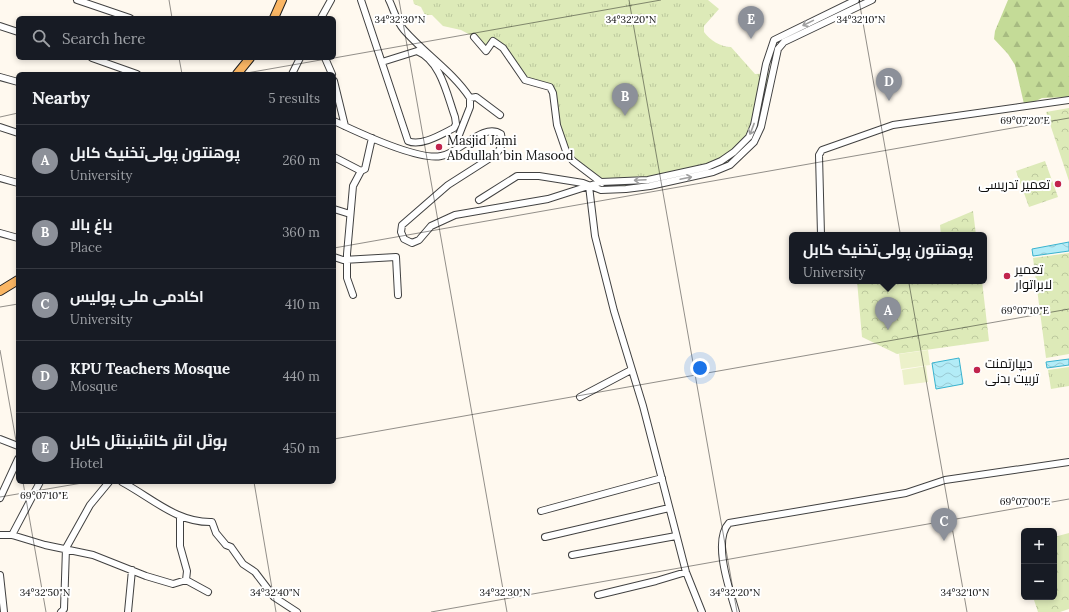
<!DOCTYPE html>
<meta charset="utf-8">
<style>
:root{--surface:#171b24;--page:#242831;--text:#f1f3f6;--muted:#9ea1a6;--line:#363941;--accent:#8c9099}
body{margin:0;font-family:Lora,Cairo,serif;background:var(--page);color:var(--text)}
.controls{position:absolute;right:12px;bottom:12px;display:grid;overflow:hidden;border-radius:6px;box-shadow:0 2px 6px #0003}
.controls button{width:36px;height:36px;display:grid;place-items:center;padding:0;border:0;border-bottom:1px solid var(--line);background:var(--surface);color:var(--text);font:20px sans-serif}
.you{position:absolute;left:700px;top:368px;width:14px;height:14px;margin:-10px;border:3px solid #fff;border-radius:50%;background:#1a73e8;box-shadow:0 0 0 6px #1a73e833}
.badge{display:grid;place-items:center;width:26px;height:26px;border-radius:50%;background:var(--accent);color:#fff;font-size:13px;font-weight:700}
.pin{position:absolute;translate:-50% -33px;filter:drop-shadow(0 1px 2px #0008)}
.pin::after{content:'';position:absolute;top:21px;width:14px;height:12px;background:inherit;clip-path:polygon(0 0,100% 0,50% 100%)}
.popup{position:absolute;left:789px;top:232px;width:198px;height:52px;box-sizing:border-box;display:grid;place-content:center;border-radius:6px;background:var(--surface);filter:drop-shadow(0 1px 3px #0005);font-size:13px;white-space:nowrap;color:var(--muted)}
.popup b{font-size:15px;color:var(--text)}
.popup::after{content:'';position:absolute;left:50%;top:100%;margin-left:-8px;border:8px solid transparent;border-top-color:var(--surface)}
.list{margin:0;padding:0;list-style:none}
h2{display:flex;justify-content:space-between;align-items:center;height:52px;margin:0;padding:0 16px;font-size:17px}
h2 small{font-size:13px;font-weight:400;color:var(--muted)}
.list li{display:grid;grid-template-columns:26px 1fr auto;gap:12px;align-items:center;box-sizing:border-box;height:72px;padding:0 16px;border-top:1px solid var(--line)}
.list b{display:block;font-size:15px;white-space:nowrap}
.list p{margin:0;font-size:13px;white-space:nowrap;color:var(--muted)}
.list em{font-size:13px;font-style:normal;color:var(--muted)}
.icon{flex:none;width:22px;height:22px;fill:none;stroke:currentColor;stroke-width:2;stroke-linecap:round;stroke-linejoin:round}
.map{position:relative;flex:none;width:1069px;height:612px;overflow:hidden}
.search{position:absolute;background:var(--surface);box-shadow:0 2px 6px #0003;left:16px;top:16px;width:320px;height:44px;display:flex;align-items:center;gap:10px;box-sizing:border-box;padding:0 14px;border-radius:6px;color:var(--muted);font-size:15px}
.panel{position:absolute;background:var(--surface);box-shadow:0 2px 6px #0003;left:16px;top:72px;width:320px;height:412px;border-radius:6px}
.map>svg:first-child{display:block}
</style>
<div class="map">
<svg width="1069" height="612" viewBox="0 0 1069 612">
<defs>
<pattern id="grass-tufts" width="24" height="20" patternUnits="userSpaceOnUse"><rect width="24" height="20" fill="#ddeab8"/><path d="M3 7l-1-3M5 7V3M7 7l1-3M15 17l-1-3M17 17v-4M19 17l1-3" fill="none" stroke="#bcc89d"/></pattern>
<pattern id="forest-firs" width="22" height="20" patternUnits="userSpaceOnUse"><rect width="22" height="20" fill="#c4db97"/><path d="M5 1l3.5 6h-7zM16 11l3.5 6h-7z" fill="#a7bb81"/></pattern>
<pattern id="park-crowns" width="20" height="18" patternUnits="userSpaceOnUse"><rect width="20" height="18" fill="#ddeab8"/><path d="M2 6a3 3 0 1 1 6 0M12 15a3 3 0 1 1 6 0" fill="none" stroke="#bcc89d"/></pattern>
<pattern id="water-waves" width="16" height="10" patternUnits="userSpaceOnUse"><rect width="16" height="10" fill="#b3ecf7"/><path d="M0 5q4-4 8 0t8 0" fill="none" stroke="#99c9d3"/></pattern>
</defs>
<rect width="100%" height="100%" fill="#fff9ef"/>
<path fill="url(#grass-tufts)" d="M413,0H708L719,9L704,26V32C710,40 720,47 731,47L755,74L772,73L761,127L754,142L730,165L650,186L606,190C598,176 583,172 573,161C558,146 556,110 552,89L525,80L511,59L493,41L486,51L474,37L461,30L443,26L432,15H425L421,7L414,4Z
M1069,367V386L1051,389L1048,370Z"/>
<path fill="url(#forest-firs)" d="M1008,0H1069V97L1042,98L1028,105L1024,104L1015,65L1008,54L994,39L995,31Z"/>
<path fill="url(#park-crowns)" d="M1069,108V181L1046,112Z
M1045,161L1058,197L1029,207L1016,171Z
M973,211L976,235H941L940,225Z
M1069,253V354L1046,358L1033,258Z
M857,281H982L989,341L897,354L862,337Z
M1069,533V609L1060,612H1038L1033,597H1054V537Z"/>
<path fill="#ecf1ca" d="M928,350L930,365L901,369L899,354Z
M926,366L928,382L904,385L902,370Z"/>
<path fill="url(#water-waves)" stroke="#39b3cf" d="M1069,242V251L1033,256L1032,249Z
M959,358L963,384L936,389L932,363Z
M1069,359V365L1047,368L1046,362Z"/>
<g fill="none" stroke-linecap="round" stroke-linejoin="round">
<defs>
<path id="minor" d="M77,0L130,18
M361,0L408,141C421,147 442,134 454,128L456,124L455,117C447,95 441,61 417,51L382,62
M389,0C394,10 396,21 404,30C425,54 453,72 470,98V107L459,135
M321,18L331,0
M0,26L18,32
M474,37L486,51L493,41L503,48L525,80L550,87L553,93L557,125L567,154L573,161L602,183
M92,58L137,74
M325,58L332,74
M292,74L300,58
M0,77L18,82
M334,81L345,126
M470,98L476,97L500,115
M334,121C357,132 418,161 441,156C460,153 483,122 501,134C503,143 502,148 495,155L448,185L402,225L401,232L404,239L412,243L419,240L431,226L455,215L548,199L601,182L648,180L707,167L721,161L734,152L749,137L754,125L766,64L774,40L856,0
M0,127L18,133
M334,157L361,171L365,169L372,138
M0,178L18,183
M589,186L595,236L614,311L643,406L686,572L702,612
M479,200L517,176H539L583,183L601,190L626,189L650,186L713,172L730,165L754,142L761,127L778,49L784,42L872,0
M334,209L350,214
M0,233L18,238
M821,235L819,155L822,150L893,125L1069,100
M334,257L343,260L396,257L398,295
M353,295L347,278V254L353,186L361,171
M580,397L631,370
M0,439L18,446
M122,482C152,498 177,523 212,522L216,533L226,545L231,547L243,564L255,572L274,597L297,612
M0,498L18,459
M541,511L662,478
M180,517V546L187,571L186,580
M0,535H12L45,545L93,555L146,576L173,584L186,580L208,592
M12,535L40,482
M545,537L669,508
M572,555L676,536
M0,575L4,612
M598,595L656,581L686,572
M61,612L64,609L66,548L90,505L109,482
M128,612L132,570
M736,612C730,591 712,541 729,523L906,493L945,480L1069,462"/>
<path id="major" d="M274,18L282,0
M237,74L250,58
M0,291L18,280"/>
</defs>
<use href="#minor" stroke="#414141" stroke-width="8"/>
<use href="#major" stroke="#1f1f1f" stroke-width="10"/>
<use href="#minor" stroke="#fff" stroke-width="6"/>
<use href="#major" stroke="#fab664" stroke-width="8"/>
</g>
<defs><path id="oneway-shaft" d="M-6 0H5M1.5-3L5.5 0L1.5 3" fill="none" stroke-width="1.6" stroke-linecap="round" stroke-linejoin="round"/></defs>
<g stroke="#9f9f9f">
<use href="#oneway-shaft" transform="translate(808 23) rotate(154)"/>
<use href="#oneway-shaft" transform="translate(752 129) rotate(111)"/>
<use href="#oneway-shaft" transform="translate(686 178) rotate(-12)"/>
<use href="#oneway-shaft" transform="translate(640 180) rotate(177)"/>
</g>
<path fill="none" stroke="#0e0e0e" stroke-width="1" stroke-opacity="0.45" d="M169,0L172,18M399,0L507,612M629,0L737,612M859,0L967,612M179,58L182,74M334,58L661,0M241,74L332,58M0,117L18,113M334,248L1069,118M0,307L18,304M0,350L18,452M334,439L1069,309M23,482L46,612M254,482L276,612M0,497L88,482M431,612L1069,499"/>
<g fill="#c1244d" stroke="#fff" stroke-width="1.5">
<circle cx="439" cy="147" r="4"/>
<circle cx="1058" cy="184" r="4"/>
<circle cx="1007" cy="276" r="4"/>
<circle cx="977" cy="370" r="4"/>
</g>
<g text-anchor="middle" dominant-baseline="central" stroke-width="4" stroke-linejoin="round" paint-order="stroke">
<g font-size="13" fill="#0e0e0e" stroke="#fff" text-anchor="start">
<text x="447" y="140">Masjid Jami<tspan x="447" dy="15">Abdullah bin Masood</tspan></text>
<text x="1050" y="184" text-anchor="end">تعمیر تدریسی</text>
<text x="1015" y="269">تعمیر<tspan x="1015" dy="15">لابراتوار</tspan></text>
<text x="985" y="363">دیپارتمنت<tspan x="985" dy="15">تربیت بدنی</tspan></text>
</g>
</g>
<g font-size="10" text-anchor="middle" fill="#0e0e0e" stroke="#fff" stroke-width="4" stroke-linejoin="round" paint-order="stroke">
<text x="400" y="23">34°32'30"N</text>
<text x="631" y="23">34°32'20"N</text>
<text x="861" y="23">34°32'10"N</text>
<text x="1025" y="124">69°07'20"E</text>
<text x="1025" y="314">69°07'10"E</text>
<text x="44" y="499">69°07'10"E</text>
<text x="1025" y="505">69°07'00"E</text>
<text x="45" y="596">34°32'50"N</text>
<text x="275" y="596">34°32'40"N</text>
<text x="505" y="596">34°32'30"N</text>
<text x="735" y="596">34°32'20"N</text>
<text x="965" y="596">34°32'10"N</text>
</g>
</svg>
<div class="controls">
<button>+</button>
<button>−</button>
</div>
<div class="you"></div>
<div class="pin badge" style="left:888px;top:330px">A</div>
<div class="popup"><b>پوهنتون پولی‌تخنیک کابل</b>University</div>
<div class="pin badge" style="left:625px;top:116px">B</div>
<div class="pin badge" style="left:944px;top:541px">C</div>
<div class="pin badge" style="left:889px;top:101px">D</div>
<div class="pin badge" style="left:751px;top:39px">E</div>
<div class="search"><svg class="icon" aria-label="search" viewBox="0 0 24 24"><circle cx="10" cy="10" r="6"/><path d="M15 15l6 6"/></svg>Search here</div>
<section class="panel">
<h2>Nearby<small>5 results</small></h2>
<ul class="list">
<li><span class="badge">A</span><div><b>پوهنتون پولی‌تخنیک کابل</b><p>University</p></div><em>260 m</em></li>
<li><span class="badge">B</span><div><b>باغ بالا</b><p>Place</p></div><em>360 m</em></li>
<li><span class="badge">C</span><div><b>اکادمی ملی پولیس</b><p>University</p></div><em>410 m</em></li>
<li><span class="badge">D</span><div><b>KPU Teachers Mosque</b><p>Mosque</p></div><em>440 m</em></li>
<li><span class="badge">E</span><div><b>ہوٹل انٹر کانٹینینٹل کابل</b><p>Hotel</p></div><em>450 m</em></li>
</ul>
</section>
</div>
